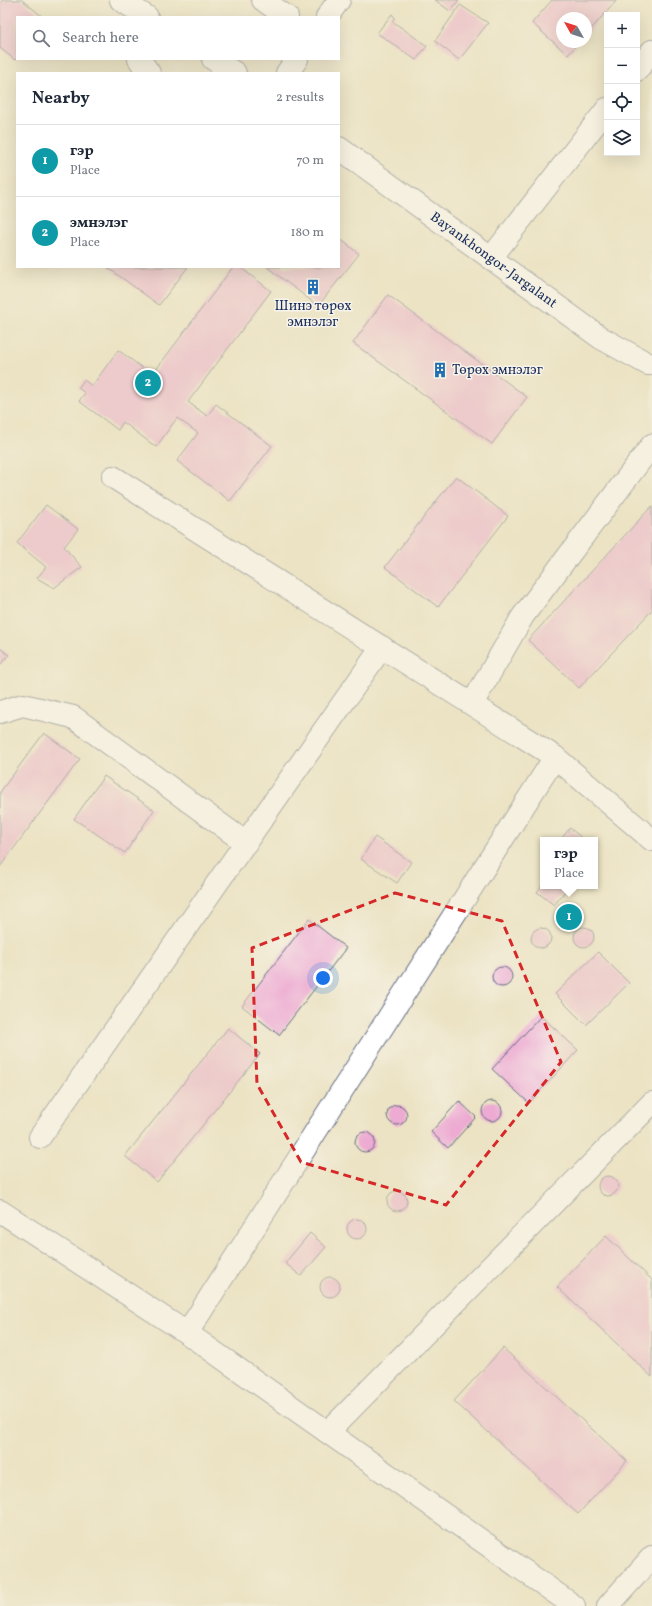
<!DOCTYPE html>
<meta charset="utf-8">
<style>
:root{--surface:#fff;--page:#f6f6f7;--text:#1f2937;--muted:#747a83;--line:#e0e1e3;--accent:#0b8043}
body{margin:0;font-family:Vollkorn,serif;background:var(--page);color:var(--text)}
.controls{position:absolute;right:12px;top:12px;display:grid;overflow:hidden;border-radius:0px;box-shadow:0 4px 16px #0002}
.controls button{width:36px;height:36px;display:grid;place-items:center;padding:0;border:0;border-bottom:1px solid var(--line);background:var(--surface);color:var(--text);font:20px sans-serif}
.compass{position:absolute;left:556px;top:12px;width:36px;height:36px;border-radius:50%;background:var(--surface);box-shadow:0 4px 16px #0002;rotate:309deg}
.you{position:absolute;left:323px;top:978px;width:14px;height:14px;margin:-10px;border:3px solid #fff;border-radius:50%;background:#1a73e8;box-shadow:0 0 0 6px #1a73e833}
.badge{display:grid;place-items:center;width:26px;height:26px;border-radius:50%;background:var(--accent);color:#fff;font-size:13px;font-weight:700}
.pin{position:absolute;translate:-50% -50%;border:2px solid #fff;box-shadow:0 1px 4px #0006}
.popup{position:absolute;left:540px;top:837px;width:58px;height:52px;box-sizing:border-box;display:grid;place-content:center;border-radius:0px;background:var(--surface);filter:drop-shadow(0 1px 3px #0005);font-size:13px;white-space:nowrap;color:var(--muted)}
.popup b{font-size:15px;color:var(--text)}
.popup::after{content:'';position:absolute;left:50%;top:100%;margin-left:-8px;border:8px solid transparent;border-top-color:var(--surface)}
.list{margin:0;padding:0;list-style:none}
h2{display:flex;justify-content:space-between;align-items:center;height:52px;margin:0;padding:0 16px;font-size:17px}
h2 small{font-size:13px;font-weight:400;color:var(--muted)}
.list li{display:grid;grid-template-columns:26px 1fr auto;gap:12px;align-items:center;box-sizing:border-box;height:72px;padding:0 16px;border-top:1px solid var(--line)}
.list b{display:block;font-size:15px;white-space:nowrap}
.list p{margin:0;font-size:13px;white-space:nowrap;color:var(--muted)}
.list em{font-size:13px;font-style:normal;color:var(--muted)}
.icon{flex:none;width:22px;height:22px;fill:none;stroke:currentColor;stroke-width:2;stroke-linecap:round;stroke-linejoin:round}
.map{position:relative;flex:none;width:652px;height:1606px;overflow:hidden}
.search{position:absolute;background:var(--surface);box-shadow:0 4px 16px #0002;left:16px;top:16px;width:324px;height:44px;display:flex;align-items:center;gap:10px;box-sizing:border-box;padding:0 14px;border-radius:0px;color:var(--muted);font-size:15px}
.panel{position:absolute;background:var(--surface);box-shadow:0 4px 16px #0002;left:16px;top:72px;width:324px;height:196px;border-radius:0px}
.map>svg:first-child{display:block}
</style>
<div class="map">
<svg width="652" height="1606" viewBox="0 0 652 1606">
<rect width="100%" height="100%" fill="#f7f3e8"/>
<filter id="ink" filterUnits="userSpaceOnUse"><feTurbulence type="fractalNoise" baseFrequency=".025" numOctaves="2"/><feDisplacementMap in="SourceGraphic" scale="8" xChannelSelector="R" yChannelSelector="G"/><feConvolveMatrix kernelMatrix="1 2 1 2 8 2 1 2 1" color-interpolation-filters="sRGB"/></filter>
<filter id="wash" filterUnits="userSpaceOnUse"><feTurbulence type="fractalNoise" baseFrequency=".012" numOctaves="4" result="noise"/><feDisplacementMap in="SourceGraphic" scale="16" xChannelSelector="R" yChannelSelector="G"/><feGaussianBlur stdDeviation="0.9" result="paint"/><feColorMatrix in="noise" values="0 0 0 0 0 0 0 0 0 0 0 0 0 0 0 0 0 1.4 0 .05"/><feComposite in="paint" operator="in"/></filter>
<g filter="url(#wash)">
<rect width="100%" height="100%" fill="#ece3c4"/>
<g id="blocks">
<path fill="#edaad2" d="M3,0H22L43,17H17V58L15,60L0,48V3Z
M435,0H459L450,11Z
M552,0H617L586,35V18H562V42H579L568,55L532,23Z
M460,5L488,23L459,60L435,41Z
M392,14L395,18L392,21L427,46L416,60L377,33Z
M339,238L359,254L318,306L267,267H339Z
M107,267H188L159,305Z
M233,267H240L271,291L188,402L207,416L216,404L272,446L230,501L177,461L198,433L177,418L156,447L123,422L118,430L79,401L85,393L78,388L84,380L92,386L118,350L152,375Z
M388,295L527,397L492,444L353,343Z
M456,476L508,516L438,607L385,567Z
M46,505L78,529L64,547L82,567L54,588L37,578L46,567L17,543Z
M652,506V610L579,688L528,640Z
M0,648L9,655L0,665Z
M44,733L80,759L0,867V792Z
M104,776L154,810L125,853L74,819Z
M570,828L584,840L561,839Z
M375,837L411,862L397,883L361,859Z
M543,884V886H569L554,905L537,892Z
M559 917a10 10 0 1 1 20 0a10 10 0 1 1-20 0Z
M309,919L346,948L279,1035L242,1006Z
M574 937a10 10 0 1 1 20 0a10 10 0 1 1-20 0Z
M531 938a10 10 0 1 1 20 0a10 10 0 1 1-20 0Z
M598,952L629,983L586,1025L555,994Z
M492 977a10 10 0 1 1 20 0a10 10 0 1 1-20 0Z
M541,1016L578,1050L529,1103L492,1069Z
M228,1028L260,1054L157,1182L125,1156Z
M482 1111a10 10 0 1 1 20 0a10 10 0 1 1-20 0Z
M459,1101L476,1117L448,1148L431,1132Z
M387 1115a10 10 0 1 1 20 0a10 10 0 1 1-20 0Z
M355 1142a10 10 0 1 1 20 0a10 10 0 1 1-20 0Z
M598 1186a10 10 0 1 1 20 0a10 10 0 1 1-20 0Z
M387 1201a10 10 0 1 1 20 0a10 10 0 1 1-20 0Z
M347 1229a10 10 0 1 1 20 0a10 10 0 1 1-20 0Z
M310,1233L326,1247L301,1276L285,1263Z
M606,1236L652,1280V1377L557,1287Z
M320 1287a10 10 0 1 1 20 0a10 10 0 1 1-20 0Z
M503,1348L627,1461L578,1514L454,1401Z"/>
</g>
</g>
<g filter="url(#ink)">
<use href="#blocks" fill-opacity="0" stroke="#646e82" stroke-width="1"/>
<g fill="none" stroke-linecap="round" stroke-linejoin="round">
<defs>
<g id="minor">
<path d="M121,0L147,17"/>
<path d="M263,0L287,17"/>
<path d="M327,17L339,0"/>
<path d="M139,59L149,73"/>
<path d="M213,59L235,73"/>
<path d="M637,70L652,51"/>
<path d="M287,73L297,59"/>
<path id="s1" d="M339,148L601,338L648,364H652"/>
<path d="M491,258L607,109"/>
<path d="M113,477L555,757L652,840"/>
<path d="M472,704L523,616L652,445"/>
<path d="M0,712L23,705L73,717L246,843"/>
<path d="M40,1137L382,647"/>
<path d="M0,1211L187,1333L574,1606"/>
<path d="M187,1333L555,757"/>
<path d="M328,1432L652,1103"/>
<path d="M608,1606L652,1557"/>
</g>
</defs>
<use href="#minor" stroke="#646e82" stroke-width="24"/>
<use href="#minor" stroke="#fff" stroke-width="22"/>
</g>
</g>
<path d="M0 0H652V1606H0ZM395,893L502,921L561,1062L446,1205L301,1162L257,1084L252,948Z" fill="#ece3c4" fill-opacity=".55" fill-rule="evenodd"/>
<path fill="none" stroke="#d62828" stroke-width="3" stroke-dasharray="8 5" stroke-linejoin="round" d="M395,893L502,921L561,1062L446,1205L301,1162L257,1084L252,948Z"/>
<defs>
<symbol id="building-bare" viewBox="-9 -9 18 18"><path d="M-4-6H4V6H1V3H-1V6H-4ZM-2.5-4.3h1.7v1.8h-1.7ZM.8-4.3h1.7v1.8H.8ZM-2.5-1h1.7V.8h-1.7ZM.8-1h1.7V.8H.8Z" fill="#1f6fb2" stroke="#f7f3e8" stroke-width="2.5" paint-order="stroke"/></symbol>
</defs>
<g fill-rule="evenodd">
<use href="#building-bare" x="302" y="276" width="22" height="22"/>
<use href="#building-bare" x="429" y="359" width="22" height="22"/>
</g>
<g text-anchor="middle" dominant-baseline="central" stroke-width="3" stroke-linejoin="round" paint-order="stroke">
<g font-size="14" fill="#1b2f5e" stroke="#f7f3e8">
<text stroke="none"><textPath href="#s1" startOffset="191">Bayankhongor-Jargalant</textPath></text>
</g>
<g font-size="14" fill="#1b2f5e" stroke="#f7f3e8">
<text x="313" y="306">Шинэ төрөх<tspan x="313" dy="16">эмнэлэг</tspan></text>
<text x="452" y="370" text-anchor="start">Төрөх эмнэлэг</text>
</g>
</g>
</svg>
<div class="controls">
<button>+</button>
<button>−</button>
<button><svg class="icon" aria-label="locate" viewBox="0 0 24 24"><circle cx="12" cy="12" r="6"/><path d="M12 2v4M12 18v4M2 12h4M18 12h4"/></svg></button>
<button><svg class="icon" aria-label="layers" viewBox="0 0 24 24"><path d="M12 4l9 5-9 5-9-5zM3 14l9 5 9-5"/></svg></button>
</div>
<svg class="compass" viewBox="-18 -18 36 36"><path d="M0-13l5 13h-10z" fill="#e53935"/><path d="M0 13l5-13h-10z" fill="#747a83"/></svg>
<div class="you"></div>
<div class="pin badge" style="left:569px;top:917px;background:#0f9aa8">1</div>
<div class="popup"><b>гэр</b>Place</div>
<div class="pin badge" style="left:148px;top:383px;background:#0f9aa8">2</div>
<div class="search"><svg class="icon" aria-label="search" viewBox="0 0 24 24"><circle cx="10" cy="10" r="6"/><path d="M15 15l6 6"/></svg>Search here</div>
<section class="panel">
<h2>Nearby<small>2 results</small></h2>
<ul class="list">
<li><span class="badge" style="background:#0f9aa8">1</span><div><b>гэр</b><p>Place</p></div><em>70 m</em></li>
<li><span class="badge" style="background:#0f9aa8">2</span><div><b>эмнэлэг</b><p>Place</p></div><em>180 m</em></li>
</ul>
</section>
</div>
